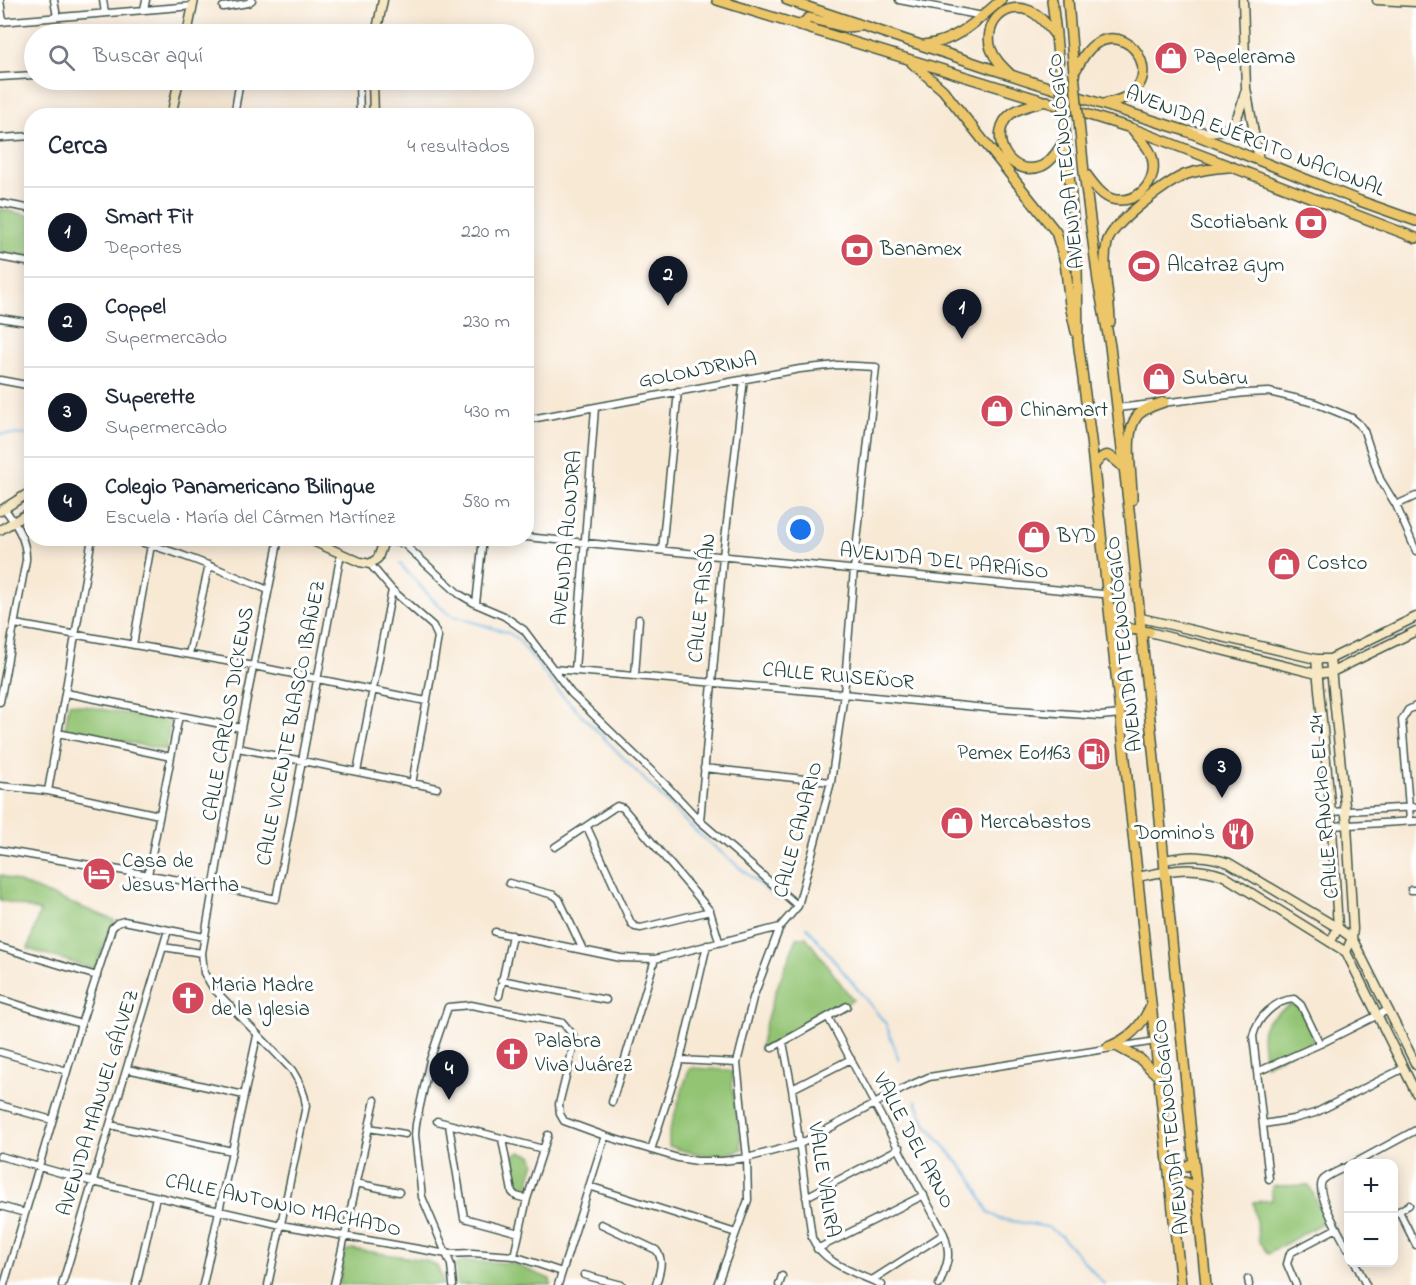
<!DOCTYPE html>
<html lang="es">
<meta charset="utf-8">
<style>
:root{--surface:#fff;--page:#f6f6f7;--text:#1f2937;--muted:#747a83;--line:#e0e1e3;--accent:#111827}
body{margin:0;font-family:"Indie Flower",sans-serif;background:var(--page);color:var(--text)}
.controls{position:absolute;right:18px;bottom:18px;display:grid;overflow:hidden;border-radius:12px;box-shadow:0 3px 15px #0003}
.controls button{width:54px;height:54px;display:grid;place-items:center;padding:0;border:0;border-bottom:2px solid var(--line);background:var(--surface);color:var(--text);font:30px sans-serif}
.you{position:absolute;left:801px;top:530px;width:21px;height:21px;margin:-15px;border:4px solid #fff;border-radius:50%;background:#1a73e8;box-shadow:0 0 0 9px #1a73e833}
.badge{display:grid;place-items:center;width:39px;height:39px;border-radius:50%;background:var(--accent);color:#fff;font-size:20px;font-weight:700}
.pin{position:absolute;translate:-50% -50px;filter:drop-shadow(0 2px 3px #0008)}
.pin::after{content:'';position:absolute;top:32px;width:21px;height:18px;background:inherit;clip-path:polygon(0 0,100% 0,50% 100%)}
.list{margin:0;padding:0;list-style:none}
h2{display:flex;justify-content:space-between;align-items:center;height:78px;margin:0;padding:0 24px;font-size:26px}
h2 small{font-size:20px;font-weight:400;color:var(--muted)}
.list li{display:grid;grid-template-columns:39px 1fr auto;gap:18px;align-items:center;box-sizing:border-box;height:90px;padding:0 24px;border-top:2px solid var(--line)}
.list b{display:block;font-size:22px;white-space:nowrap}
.list p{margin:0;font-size:20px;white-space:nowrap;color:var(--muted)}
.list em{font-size:20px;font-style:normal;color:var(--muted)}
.icon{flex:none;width:33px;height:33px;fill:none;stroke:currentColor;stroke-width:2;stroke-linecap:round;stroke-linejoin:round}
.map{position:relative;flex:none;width:1416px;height:1285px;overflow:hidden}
.search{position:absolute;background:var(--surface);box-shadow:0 3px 15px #0003;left:24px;top:24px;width:510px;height:66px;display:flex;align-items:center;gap:15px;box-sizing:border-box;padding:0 21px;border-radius:33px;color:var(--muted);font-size:22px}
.panel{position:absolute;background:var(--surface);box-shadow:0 3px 15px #0003;left:24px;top:108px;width:510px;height:438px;border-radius:24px}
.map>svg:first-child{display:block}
</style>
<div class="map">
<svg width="1416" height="1285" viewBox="0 0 1416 1285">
<rect width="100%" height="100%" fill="#fff"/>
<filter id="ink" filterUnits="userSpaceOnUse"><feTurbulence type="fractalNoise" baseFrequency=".0167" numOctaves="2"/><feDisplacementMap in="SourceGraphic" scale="12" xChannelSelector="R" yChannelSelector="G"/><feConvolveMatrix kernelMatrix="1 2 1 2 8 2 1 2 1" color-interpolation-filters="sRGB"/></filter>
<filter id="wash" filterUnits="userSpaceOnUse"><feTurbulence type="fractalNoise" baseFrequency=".008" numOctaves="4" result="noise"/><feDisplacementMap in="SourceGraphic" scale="24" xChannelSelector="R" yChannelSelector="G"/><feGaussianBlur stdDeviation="1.35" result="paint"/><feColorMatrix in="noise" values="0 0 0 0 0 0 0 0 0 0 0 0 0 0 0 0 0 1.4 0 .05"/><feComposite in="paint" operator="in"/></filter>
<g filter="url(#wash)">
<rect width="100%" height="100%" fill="#f8e9d5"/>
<path fill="#93c473" stroke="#598054" stroke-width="1.5" d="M0,209L31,216V257L0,251Z
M69,703L170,722L166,750L65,730Z
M0,875L114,920L95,969L28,949L40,911L0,900Z
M806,937L853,1000L760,1050C766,1011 782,974 797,938Z
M1293,1003L1300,1006L1318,1039L1265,1065C1260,1024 1258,1025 1293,1003Z
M694,1068L727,1070L733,1073L732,1086L742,1149C717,1159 694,1155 669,1146V1132L689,1069Z
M520,1152L532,1155L535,1162L527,1189L524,1191L518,1186L513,1156Z
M1309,1185L1323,1214L1322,1223L1268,1254L1259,1242L1253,1202L1272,1200V1186Z
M352,1249L425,1260L437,1266L442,1277V1285H339L345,1251Z
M463,1261L511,1263L550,1279L551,1285H457L456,1265Z"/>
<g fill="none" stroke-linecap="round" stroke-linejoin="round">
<path stroke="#6cb3e3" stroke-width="2" d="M0,434L32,435
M360,538L361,539
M400,564L437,604L450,615L509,633L517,638L558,691L694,830L778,899
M807,927L886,1024L899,1060
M916,1101L925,1123L972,1179L988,1212L1000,1219L1047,1227L1060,1235L1105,1285"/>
</g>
</g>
<g filter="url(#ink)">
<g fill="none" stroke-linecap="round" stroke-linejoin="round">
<defs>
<path id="street" d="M0,0L3,22
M54,0L57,17
M103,0L105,13
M899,0L983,16
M223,7L248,3L252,0
M144,9L146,0
M0,22L193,6
M0,77L34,75
M359,80L360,116
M234,116L240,80
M0,138L32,136
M0,203L32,209
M0,257L32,263
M0,318L32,323
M0,380L32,386
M1162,403L1245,393L1269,392L1315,403L1352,418L1359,424L1364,431L1380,479L1396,505L1416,551
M1117,408L1152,404
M526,420L800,369L837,365L876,367L854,569L844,694L831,782L798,906L780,927L753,998L737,1063L747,1158L748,1200L717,1285
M1396,505L1416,496
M526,537L1102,594L1108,593
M125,538C175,550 221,570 268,590
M385,540L404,544L459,594L476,604L504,616L524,630L571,693L668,787L700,821L798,906
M662,550L678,391
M370,564L392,590L433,626L438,637L412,784
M476,604L483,538
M15,624L254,666L426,701
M133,645L151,545
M189,654L209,565
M553,669L844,694L986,708L1100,716L1121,714
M575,670L595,408
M635,676L639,619
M66,693L241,728
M0,702L26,560C27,540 16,524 4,508
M58,733L171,757
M238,748L437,788
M704,768L831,782
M357,772L392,590
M0,786L48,791L159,815
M48,791L92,538
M1331,812L1416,807
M1410,820L1402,720L1408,710L1416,706
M700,821L723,556L744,379
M1332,826L1416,821
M587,827L631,923L635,927L641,928L710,911
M555,847L612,809L617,806L623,808L710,911L719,941
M0,850L215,886L276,899L341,553
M148,875L179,716
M509,883L554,895L559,899L583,950
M1411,890H1416
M495,932L621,958L655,959L780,927
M0,947L97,976
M163,947L202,953
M501,980L606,1000
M499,996L512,935
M0,999L81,1024
M828,1017L944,1234C952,1256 947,1265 939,1285
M783,1042L792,1089L812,1238C824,1265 857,1273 882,1285
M772,1048L847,1006
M0,1052L67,1071
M680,1060L737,1063
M127,1069L244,1095
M1257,1072L1320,1044L1388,1010
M792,1089L851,1059
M612,1102L655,959
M0,1105L52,1120
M437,1121L543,1149
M1264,1124L1293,1119L1315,1113L1404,1068
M110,1125L232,1151
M449,1125L464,1218L519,1233
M369,1128L405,1134
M502,1139L512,1192L516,1196L527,1199
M651,1150L680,1060L707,945
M0,1156L93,1182L281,1225L447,1254L472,1253L514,1256L562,1272
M1353,1164L1416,1130
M1348,1166C1341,1170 1329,1174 1323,1180C1313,1191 1342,1237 1348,1249
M1269,1179L1253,1036C1257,1018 1275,1000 1294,999L1301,1005L1320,1044
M356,1183L399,1192
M589,1186L736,1233
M806,1197L900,1148
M0,1206L25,1213
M1399,1211L1416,1245
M1394,1214L1409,1205
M601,1224L656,1250C665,1260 659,1273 656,1285
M817,1249L924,1195
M514,1256L527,1199L548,1135
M1355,1262L1366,1285
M584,1275L622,1285
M1248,1279L1249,1285
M872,1280L944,1234
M4,1285L81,1024L112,928L117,923L124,921L204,937
M62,1285L168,930
M136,1285L156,1197
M203,1285L257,1036
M268,1285L306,1106C305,1092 299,1082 292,1070L213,988L204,973L202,953L241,728L279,538
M334,1285L375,1100
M453,1285L451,1265L422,1197L415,1135L416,1124L430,1060L448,1007L471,1005L563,1023L573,1035L574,1044L559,1104L560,1114L564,1121L605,1136L678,1158L697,1161H722L747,1158L800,1144L906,1087L929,1077L1156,1041
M558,1285L605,1136
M779,1285L782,1276
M1296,1285L1287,1264L1290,1253L1337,1228"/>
<path id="secondary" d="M1243,0L1246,88L1259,160
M1377,0L1416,2
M187,34L194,0
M376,34L383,0
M373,80L374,116
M171,116L179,80
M1191,131C1231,134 1235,130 1245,92
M0,511L32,491
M0,530L32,511
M306,538L360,562L370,564L378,558L385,538
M1141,618L1316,659H1330L1416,617
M1149,632L1317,674L1332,672L1416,631
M1316,659L1331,812L1338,928L1331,941
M1330,659L1347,825L1353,929L1352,938L1346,952
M1165,860C1188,855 1207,855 1229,863L1338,928L1352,938L1416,1065
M1138,877C1170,870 1193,865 1224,876L1346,952L1416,1093"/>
<path id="primary" d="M717,0L1131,128L1416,238
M787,0L992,69L1186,131L1360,201L1416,221
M1052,0L1056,34
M1068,0L1074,73
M799,26L809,18L844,27L860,26
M924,45C956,42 978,20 1001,0
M912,63L943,90L1056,232L1065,262L1070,305L1076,332
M1074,73C1080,63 1086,49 1097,43C1136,21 1172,92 1107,103
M1011,75C1003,67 995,60 991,49C983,25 1004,0 1030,11C1040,15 1049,27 1056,36
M1047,101C1036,104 1022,106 1012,113C985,133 1009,180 1042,166C1053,161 1059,148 1066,139
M1066,139L1077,264L1078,341L1091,440L1181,1285
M1084,172L1098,281L1110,346L1131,527L1206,1285
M1085,173C1092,182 1100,195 1112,199C1140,206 1162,177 1150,152C1146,144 1138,137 1133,130
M1110,322C1110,297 1101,268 1107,243C1111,224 1168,181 1187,174C1200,170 1214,168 1228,167
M1094,466C1106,448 1111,456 1123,467
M1132,500C1133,477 1122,433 1138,415C1145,408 1155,405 1164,402
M1111,608C1125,630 1123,628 1149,632
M1108,1047C1129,1039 1142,1026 1151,1005
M1118,1047L1140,1059L1160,1078
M1169,1162C1178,1166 1186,1170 1194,1161
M1171,1183L1185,1182L1196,1188"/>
</defs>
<use href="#street" stroke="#40574c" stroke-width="9"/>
<use href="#secondary" stroke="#40574c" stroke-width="11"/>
<use href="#primary" stroke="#40574c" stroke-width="12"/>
<use href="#street" stroke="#fff" stroke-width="6"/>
<use href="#secondary" stroke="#f7e8c3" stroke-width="8"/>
<use href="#primary" stroke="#ecc669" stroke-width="9"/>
<defs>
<path id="primary-bridge" d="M1056,36L1066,139
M1074,73L1084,172"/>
</defs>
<use href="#primary-bridge" stroke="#40574c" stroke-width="12" stroke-linecap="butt"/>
<use href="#primary-bridge" stroke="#ecc669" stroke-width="9"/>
</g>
</g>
<defs>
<symbol id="shop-disc" viewBox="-11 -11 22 22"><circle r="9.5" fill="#d1495b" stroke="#fff"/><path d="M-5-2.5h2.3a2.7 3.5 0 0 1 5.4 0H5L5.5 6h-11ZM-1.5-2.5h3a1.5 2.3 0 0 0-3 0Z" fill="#fff"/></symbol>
<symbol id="bank-disc" viewBox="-11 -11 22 22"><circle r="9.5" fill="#d1495b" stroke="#fff"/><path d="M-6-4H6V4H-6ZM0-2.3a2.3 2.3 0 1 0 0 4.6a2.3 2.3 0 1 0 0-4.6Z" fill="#fff"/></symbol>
<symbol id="stadium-disc" viewBox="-11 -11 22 22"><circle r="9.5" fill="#d1495b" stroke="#fff"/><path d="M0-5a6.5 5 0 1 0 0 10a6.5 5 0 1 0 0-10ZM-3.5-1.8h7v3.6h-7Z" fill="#fff"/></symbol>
<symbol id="fuel-disc" viewBox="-11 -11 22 22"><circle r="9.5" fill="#d1495b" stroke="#fff"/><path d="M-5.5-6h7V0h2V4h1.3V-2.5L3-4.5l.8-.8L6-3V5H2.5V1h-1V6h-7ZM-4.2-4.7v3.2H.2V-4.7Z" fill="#fff"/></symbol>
<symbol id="restaurant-disc" viewBox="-11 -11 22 22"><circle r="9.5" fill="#d1495b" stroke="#fff"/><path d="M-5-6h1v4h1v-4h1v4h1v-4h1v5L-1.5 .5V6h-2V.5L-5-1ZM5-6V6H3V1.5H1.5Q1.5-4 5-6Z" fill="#fff"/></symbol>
<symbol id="hotel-disc" viewBox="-11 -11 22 22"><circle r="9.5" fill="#d1495b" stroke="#fff"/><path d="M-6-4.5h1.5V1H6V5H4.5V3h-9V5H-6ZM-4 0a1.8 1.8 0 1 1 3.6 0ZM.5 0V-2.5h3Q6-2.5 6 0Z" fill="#fff"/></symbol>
<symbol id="church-disc" viewBox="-11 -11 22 22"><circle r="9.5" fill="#d1495b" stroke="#fff"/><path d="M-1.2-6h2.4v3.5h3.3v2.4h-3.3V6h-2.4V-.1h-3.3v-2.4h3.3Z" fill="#fff"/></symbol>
</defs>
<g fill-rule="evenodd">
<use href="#shop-disc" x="1152" y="39" width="38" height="38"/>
<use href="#bank-disc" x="1292" y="204" width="38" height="38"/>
<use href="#bank-disc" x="838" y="231" width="38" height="38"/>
<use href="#stadium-disc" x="1125" y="247" width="38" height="38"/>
<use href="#shop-disc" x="1140" y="360" width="38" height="38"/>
<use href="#shop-disc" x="978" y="392" width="38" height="38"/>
<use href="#shop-disc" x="1015" y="518" width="38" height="38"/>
<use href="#shop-disc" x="1265" y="545" width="38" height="38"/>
<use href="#fuel-disc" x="1075" y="735" width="38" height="38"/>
<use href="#shop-disc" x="938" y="804" width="38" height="38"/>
<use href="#restaurant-disc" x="1219" y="815" width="38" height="38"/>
<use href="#hotel-disc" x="80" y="855" width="38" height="38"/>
<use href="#church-disc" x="169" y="979" width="38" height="38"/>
<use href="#church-disc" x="493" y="1035" width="38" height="38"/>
</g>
<g text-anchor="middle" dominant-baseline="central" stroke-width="6" stroke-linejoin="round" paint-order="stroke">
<g font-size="21" fill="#1f3d34" stroke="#fff" text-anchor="start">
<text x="1194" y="58">Papelerama</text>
<text x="1288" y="223" text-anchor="end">Scotiabank</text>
<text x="880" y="250">Banamex</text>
<text x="1167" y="266">Alcatraz Gym</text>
<text x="1182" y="379">Subaru</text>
<text x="1020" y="411">Chinamart</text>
<text x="1057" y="537">BYD</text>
<text x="1307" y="564">Costco</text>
<text x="1071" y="754" text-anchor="end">Pemex E01163</text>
<text x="980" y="823">Mercabastos</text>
<text x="1215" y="834" text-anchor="end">Domino's</text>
<text x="122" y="862">Casa de<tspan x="122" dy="24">Jesus Martha</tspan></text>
<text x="211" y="986">Maria Madre<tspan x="211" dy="24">de la Iglesia</tspan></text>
<text x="535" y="1042">Palabra<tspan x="535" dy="24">Viva Juárez</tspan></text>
</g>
<g font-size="21" fill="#1f3d34" stroke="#fff">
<text transform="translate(1255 142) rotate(21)">AVENIDA EJÉRCITO NACIONAL</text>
<text transform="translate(1067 161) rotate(-96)">AVENIDA TECNOLÓGICO</text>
<text transform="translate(698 371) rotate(-11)">GOLONDRINA</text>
<text transform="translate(568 538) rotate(-85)">AVENIDA ALONDRA</text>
<text transform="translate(944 562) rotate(6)">AVENIDA DEL PARAÍSO</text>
<text transform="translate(703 598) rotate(-84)">CALLE FAISÁN</text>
<text transform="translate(1125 644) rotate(-96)">AVENIDA TECNOLÓGICO</text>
<text transform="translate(838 677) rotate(5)">CALLE RUISEÑOR</text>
<text transform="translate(229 714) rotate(-80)">CALLE CARLOS DICKENS</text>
<text transform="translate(292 723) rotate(-79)">CALLE VICENTE BLASCO IBAÑEZ</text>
<text transform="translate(1325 807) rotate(-95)">CALLE RANCHO EL 24</text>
<text transform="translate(799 830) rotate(-75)">CALLE CANARIO</text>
<text transform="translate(99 1103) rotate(-73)">AVENIDA MANUEL GÁLVEZ</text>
<text transform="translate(1172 1127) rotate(-96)">AVENIDA TECNOLÓGICO</text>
<text transform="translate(913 1141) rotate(62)">VALLE DEL ARNO</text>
<text transform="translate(823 1180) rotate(81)">VALLE VALIRA</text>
<text transform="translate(283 1206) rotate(12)">CALLE ANTONIO MACHADO</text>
</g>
</g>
</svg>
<div class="controls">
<button>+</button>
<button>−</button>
</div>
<div class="you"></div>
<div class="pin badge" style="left:962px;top:339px">1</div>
<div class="pin badge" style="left:668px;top:306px">2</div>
<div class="pin badge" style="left:1222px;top:798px">3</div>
<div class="pin badge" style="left:449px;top:1100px">4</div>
<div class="search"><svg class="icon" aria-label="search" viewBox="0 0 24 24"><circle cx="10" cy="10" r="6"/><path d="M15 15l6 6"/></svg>Buscar aquí</div>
<section class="panel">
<h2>Cerca<small>4 resultados</small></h2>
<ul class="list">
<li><span class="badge">1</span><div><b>Smart Fit</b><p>Deportes</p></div><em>220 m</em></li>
<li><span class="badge">2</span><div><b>Coppel</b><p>Supermercado</p></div><em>230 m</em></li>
<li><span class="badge">3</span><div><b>Superette</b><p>Supermercado</p></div><em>430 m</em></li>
<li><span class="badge">4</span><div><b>Colegio Panamericano Bilingue</b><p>Escuela · María del Cármen Martínez</p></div><em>580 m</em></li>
</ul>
</section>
</div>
